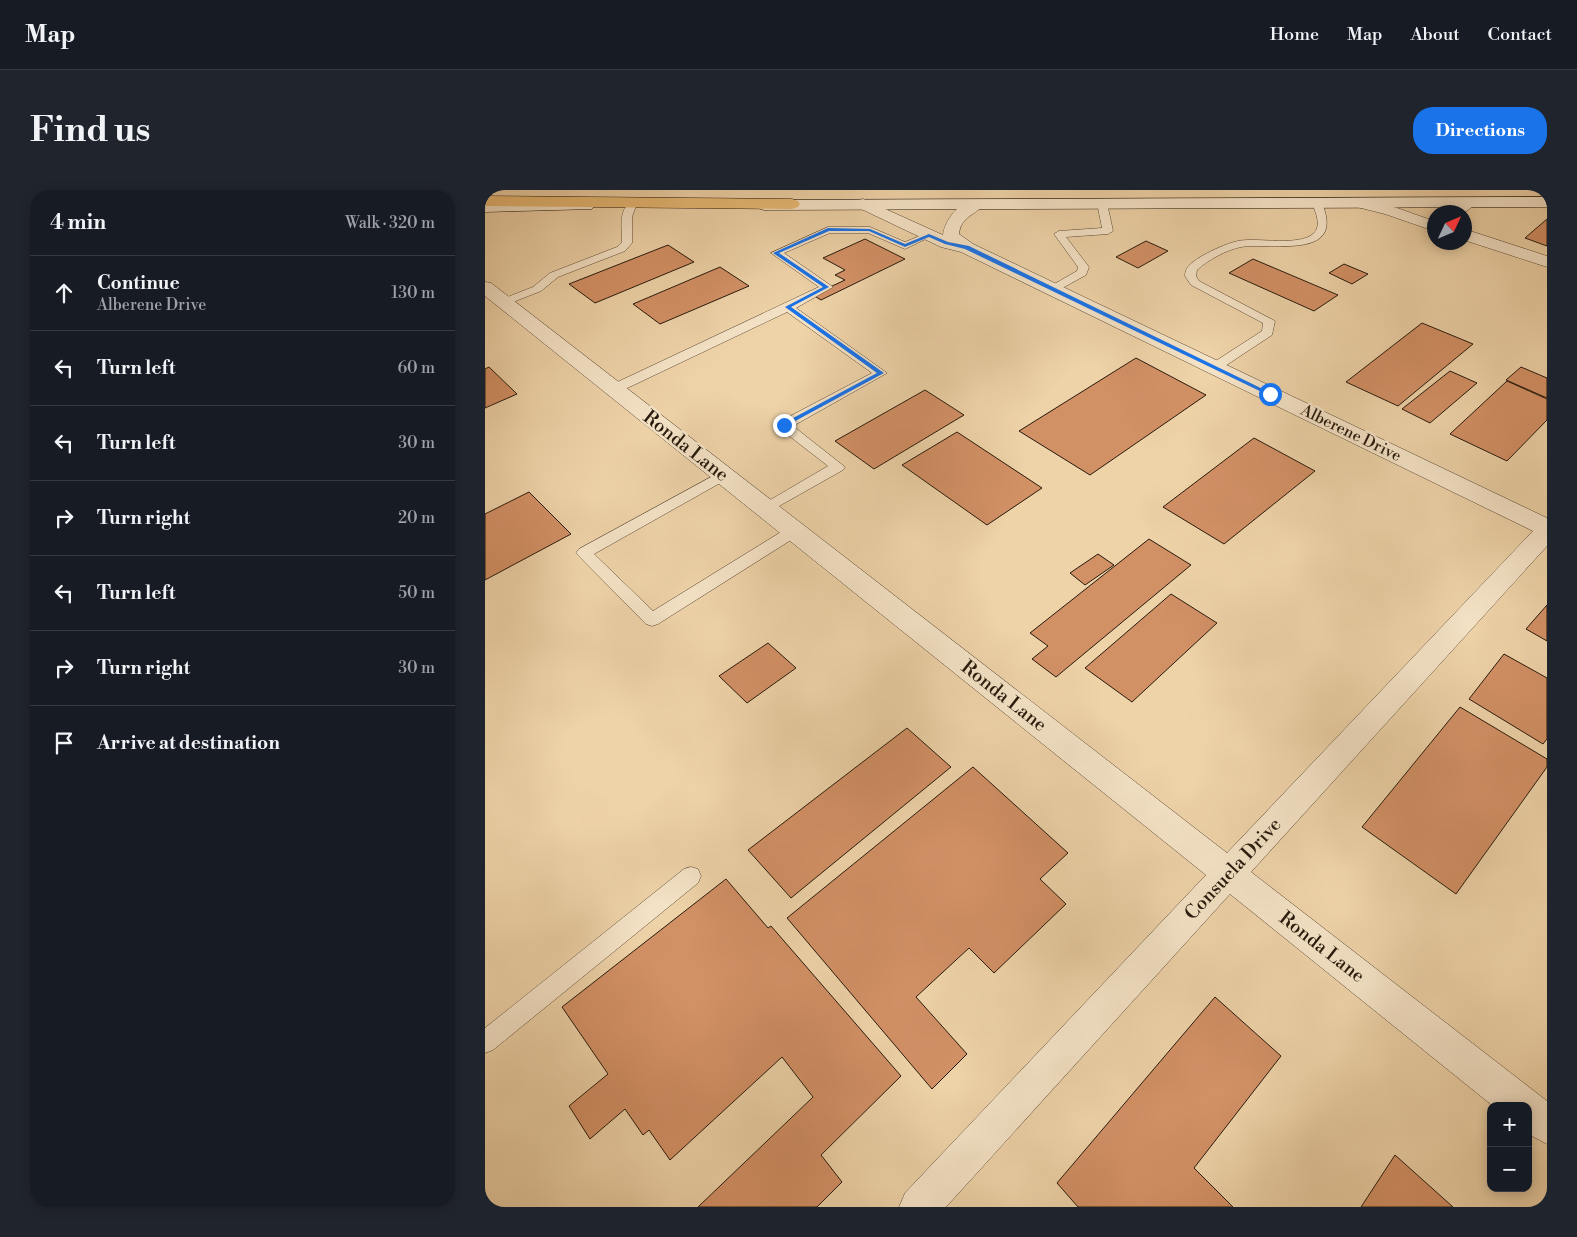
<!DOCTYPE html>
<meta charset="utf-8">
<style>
:root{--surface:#171b24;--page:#20242c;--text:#f1f3f6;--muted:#9ea1a6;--line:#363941;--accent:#1a73e8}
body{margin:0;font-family:"Libre Bodoni",serif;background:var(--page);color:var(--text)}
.controls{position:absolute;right:15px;bottom:15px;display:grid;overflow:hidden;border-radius:10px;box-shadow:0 2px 12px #0003}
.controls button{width:45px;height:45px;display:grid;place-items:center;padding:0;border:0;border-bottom:1px solid var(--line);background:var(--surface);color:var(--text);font:25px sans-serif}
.compass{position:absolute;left:942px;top:15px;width:45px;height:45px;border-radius:50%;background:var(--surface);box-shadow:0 2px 12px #0003;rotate:46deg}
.stop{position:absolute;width:15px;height:15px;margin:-11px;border:4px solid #1a73e8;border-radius:50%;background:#fff}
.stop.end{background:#1a73e8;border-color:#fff;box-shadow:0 1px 5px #0008}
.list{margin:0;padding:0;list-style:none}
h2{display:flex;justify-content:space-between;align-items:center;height:65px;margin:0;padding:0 20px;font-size:21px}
h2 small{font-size:16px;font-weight:400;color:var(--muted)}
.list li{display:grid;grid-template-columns:32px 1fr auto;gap:15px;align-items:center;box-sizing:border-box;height:75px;padding:0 20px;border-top:1px solid var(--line)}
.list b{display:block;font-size:19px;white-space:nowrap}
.list p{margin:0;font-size:16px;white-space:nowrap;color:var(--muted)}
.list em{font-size:16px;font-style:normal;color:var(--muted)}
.icon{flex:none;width:28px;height:28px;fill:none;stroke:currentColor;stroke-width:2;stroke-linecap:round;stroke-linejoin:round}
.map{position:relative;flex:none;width:1062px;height:1017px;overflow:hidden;border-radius:20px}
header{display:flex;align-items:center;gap:30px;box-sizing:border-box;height:70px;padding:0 25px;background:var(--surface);border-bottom:1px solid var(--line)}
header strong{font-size:24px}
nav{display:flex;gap:28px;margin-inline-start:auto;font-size:18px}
.intro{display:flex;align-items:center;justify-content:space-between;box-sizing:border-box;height:120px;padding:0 30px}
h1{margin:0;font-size:35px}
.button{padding:12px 22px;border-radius:20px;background:var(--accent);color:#fff;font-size:18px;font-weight:700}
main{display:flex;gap:30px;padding:0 30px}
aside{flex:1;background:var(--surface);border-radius:20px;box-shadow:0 2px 12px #0003}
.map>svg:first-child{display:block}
</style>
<header>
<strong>Map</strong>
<nav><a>Home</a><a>Map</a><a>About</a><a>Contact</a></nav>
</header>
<div class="intro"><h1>Find us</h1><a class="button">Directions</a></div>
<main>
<aside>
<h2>4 min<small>Walk · 320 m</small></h2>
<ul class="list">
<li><svg class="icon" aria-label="ahead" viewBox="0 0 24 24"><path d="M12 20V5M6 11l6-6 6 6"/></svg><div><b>Continue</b><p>Alberene Drive</p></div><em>130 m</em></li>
<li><svg class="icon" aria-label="left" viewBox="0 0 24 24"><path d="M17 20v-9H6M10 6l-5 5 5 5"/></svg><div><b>Turn left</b></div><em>60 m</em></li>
<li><svg class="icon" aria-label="left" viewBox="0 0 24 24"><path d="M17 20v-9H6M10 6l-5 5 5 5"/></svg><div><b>Turn left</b></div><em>30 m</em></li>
<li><svg class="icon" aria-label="right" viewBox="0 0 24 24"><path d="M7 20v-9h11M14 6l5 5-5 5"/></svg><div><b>Turn right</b></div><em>20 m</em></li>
<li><svg class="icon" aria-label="left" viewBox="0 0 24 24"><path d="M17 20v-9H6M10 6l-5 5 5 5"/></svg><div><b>Turn left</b></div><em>50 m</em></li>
<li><svg class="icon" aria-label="right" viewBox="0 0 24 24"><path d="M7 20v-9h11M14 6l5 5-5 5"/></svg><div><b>Turn right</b></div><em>30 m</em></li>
<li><svg class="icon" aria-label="arrive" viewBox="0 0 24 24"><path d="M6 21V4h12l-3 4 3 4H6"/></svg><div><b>Arrive at destination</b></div></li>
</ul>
</aside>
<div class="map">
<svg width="1062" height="1017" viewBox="0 0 1062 1017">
<rect width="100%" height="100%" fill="#eed2a8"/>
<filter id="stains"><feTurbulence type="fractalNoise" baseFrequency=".004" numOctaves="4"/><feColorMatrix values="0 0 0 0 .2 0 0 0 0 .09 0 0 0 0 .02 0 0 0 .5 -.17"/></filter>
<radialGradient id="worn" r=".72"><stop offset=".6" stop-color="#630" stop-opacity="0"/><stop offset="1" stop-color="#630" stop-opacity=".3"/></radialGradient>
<path fill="#d29065" stroke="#271a0d" d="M1062,29V56L1040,48Z
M380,49L420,69L336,110L328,105L360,90L350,85L360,80L338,68Z
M661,51L683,61L653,78L631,67Z
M183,55L209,72L110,113L84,94Z
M768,69L853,105L829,121L744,83Z
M859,74L883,84L867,94L844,83Z
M235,77L264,96L175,134L148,114Z
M937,133L988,154L913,216L861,192Z
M651,168L721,205L605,285L534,241Z
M4,177L32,204L0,218V179Z
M1036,177L1062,188V208L1021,190Z
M965,181L992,193L945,233L917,219Z
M1022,191L1062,209V230L1022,271L965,244Z
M440,200L479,225L389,279L350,251Z
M472,242L557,298L502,335L417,275Z
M769,248L830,281L739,354L678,317Z
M44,302L86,344L0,390V324Z
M664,349L706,375L571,487L547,469L563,456L545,443Z
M613,364L629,375L600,395L585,383Z
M686,404L732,433L647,512L600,478Z
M1062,415V451L1041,439Z
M283,453L311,478L262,513L234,486Z
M1019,464L1062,488V549L1058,554L984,509Z
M975,517L1062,569V577L971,704L877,637Z
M422,538L466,577L306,708L263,660Z
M488,577L583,663L555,689L581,714L509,783L484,758L431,807L482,864L447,899L302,728Z
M241,689L283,738L286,736L416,886L336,965L357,992L332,1017H213L328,907L297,867L185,970L164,940L158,945L140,919L105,949L84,916L123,884L77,817Z
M730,807L796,866L709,978L748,1017H593L572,993Z
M910,965L968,1017H876Z"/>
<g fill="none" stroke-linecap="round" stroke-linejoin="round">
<defs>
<path id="lane" d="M617,10L622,13L628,41L623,44L581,47L604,77L601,85L572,101H564L562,99L564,97L592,81L593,77L569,44L574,41L617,38L612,13Z
M832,10L837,13C861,71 787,52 756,57C741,60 723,70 712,80L711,86L714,91L790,131L787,145L734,180H726L724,177L726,174L777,141L778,133L706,95L700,86C700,76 709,71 717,66C728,60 740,54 753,51C772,47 816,57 829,43C837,35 830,21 827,13Z
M146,13L151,16L147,27V53L140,61L73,87L56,101L23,114H15L13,112L15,110L48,97L65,83L132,57L137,52C137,41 133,18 146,13Z
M343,37H385L420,52L444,42L449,45L420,59L383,43H345L299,63L348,97L311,118L402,183L308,236L360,277L358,280L280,324L275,322L273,319L275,316L343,276L294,238L292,235L294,232L387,183L302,122L134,202L129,203L123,199L124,196L334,97L286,63Z
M239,280L244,282L246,285L244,288L109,364L168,421L304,337L309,336L314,337L316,341L314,345L173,434L167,436L161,434L91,363L94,359Z
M206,677L213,679L216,686L213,693L8,860L0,863V838L199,679Z"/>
<path id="street" d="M874,8L912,18L949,31V41L900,24L868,16L866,13L868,10Z
M984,8L990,10L992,13L979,23L963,22L978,10Z
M378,9L458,45C460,28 478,6 497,11L499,14C490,26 476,26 474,44L488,54L1062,328V356L766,682L1062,911V954L1043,944V916H1008L745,704L461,1017H414L420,1003L721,685L0,106V92L6,93L742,663L1048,341L476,62L456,57L372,17L370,14L372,11Z
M979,39L1062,66V77L979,50Z"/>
<path id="secondary" d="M1062,7V17L279,20L273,18L271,15L273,12L279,10Z
M101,11L107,13L109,16L107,19L0,22V12Z"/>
<path id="highway" d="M0,6L307,9L313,11L315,14L313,17L307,19L0,16Z"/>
</defs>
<use href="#lane" stroke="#594834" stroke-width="1"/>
<use href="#street" stroke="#594834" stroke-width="1"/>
<use href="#secondary" stroke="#271a0d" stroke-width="1"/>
<use href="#highway" stroke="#271a0d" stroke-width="1"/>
<use href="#lane" fill="#f4e2c6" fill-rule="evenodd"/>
<use href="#street" fill="#f4e2c6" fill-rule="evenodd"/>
<use href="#secondary" fill="#f4e2c6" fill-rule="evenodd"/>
<use href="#highway" fill="#e7b974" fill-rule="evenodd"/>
</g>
<path fill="#1a73e8" d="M343,38L385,39L420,54L444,44L463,52L484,56L788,204L783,205L480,59L460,54L444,47L420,57L384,41H344L294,63L344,97L306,117L399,183L301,236H297V234L392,183L300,117L338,97L288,63Z"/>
<g text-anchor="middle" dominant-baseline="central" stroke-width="5" stroke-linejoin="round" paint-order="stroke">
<g font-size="16" fill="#271a0d" stroke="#f4e2c6">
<text transform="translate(866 243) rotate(26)">Alberene Drive</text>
</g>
<g font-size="19" fill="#271a0d" stroke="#f4e2c6">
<text transform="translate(201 256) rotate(38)">Ronda Lane</text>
<text transform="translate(519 506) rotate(38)">Ronda Lane</text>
<text transform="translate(748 679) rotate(-47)">Consuela Drive</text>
<text transform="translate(837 757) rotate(38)">Ronda Lane</text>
</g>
</g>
<rect width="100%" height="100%" filter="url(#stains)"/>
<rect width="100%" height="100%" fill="url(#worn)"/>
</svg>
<div class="controls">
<button>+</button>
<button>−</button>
</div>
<svg class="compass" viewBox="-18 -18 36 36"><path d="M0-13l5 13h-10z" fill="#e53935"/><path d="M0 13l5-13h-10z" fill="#9ea1a6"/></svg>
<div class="stop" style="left:785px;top:204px"></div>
<div class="stop end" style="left:299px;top:235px"></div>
</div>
</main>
